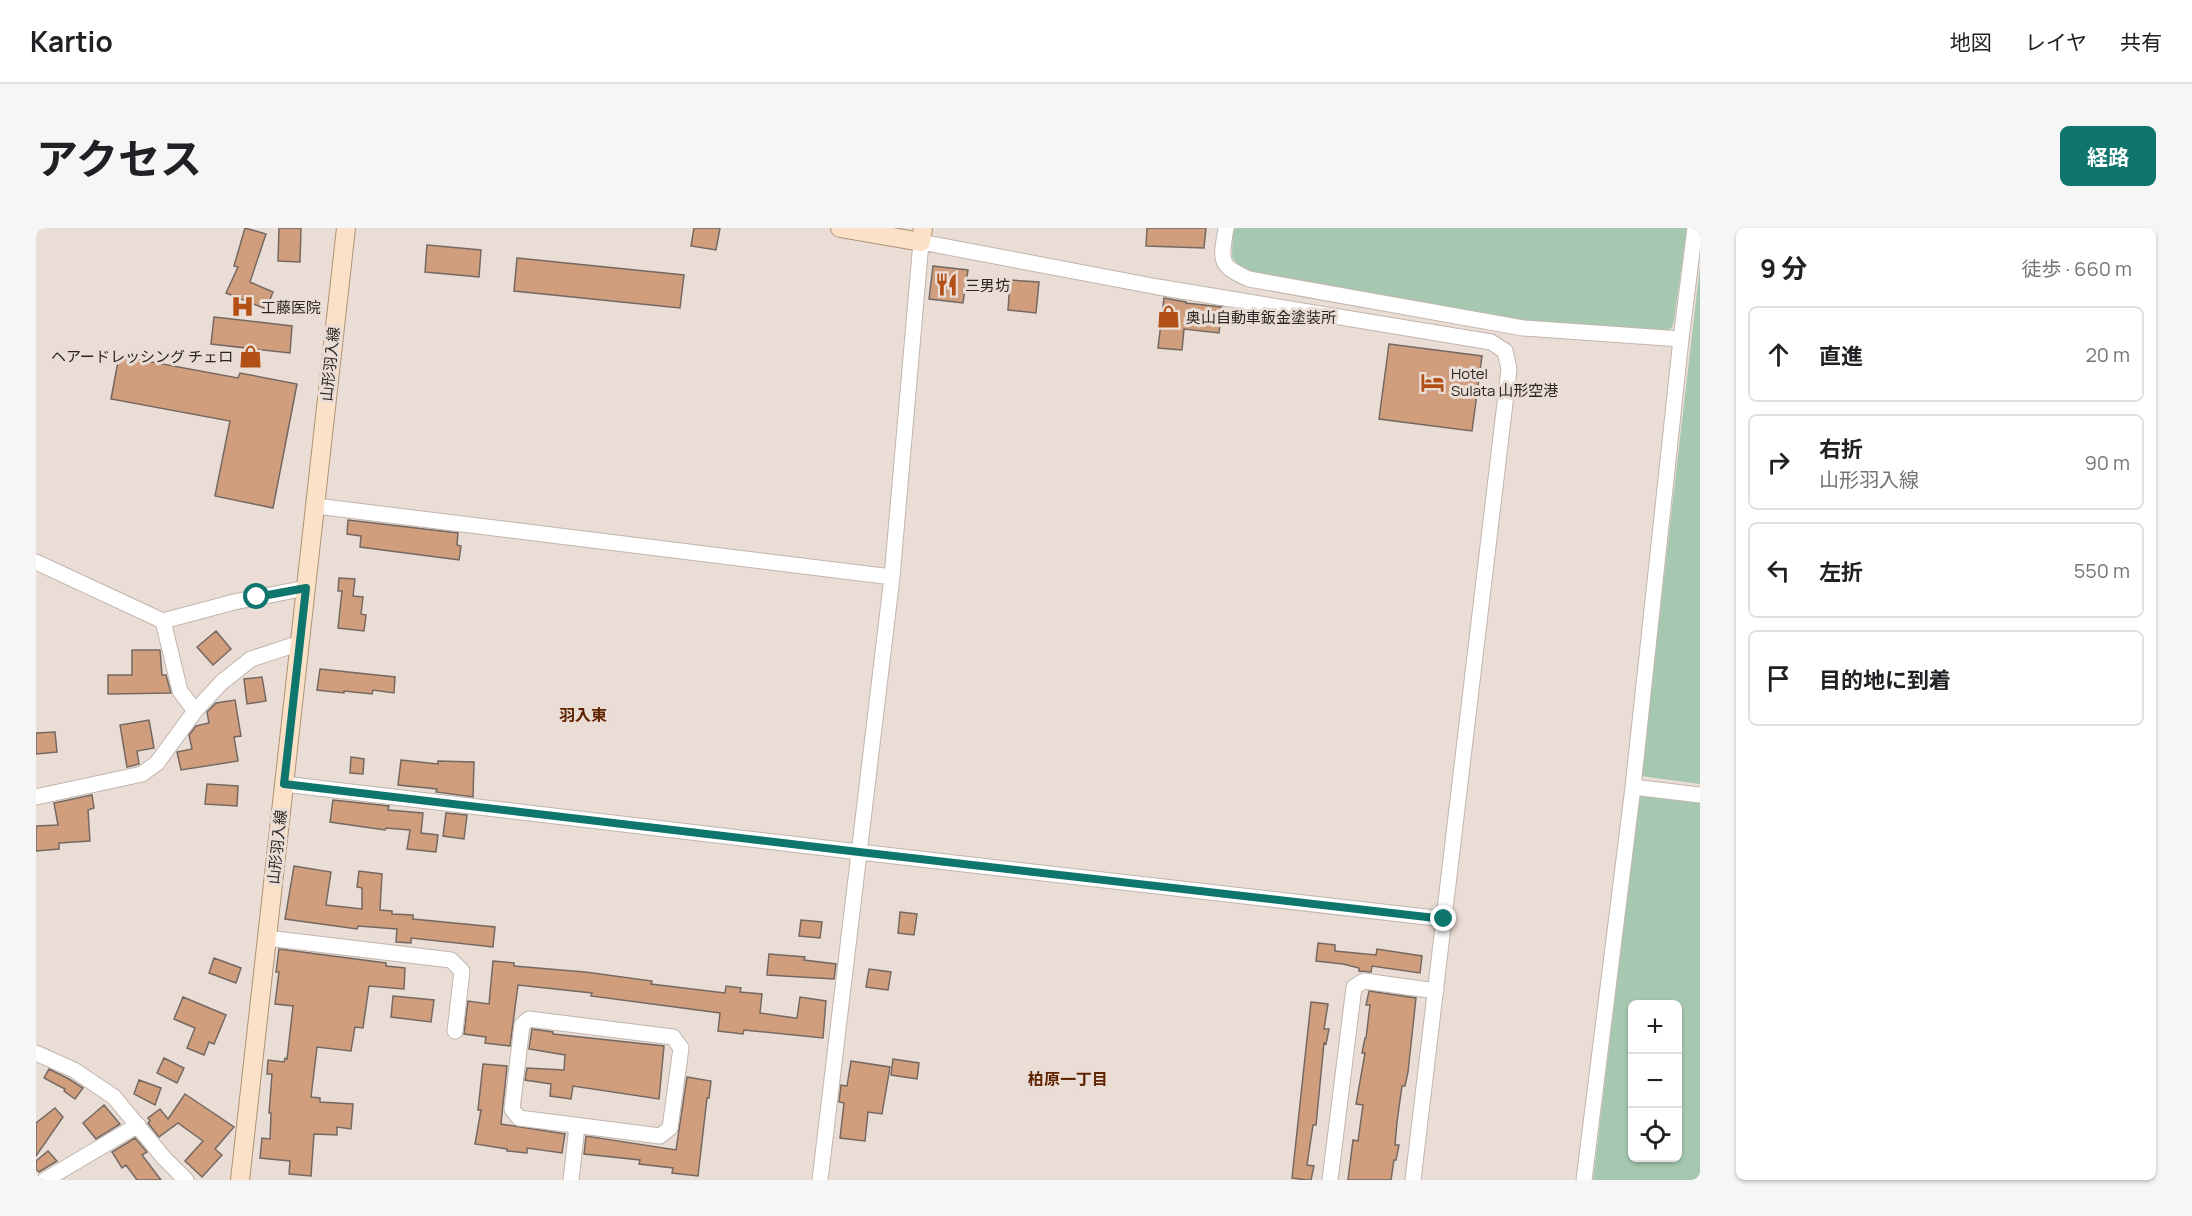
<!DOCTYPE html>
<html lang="ja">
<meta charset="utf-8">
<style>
:root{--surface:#fff;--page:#f6f6f6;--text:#202124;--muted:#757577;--line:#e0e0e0;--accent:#0f766e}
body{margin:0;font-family:Manrope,"Noto Sans JP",sans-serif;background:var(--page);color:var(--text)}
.controls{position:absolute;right:18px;bottom:18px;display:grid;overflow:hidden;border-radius:9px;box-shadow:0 2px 4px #0004}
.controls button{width:54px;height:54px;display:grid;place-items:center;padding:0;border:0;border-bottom:2px solid var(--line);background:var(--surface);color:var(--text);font:30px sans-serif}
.stop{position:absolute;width:18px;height:18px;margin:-14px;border:4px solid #0f766e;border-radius:50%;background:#fff}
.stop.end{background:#0f766e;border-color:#fff;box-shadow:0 2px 6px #0008}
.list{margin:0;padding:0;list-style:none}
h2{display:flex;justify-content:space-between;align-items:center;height:78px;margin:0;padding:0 24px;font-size:26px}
h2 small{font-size:20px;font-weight:400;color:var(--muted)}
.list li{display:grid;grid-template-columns:39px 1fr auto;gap:18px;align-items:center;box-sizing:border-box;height:96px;margin:0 12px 12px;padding:0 12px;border:2px solid var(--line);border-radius:9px}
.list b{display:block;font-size:22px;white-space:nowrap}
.list p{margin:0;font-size:20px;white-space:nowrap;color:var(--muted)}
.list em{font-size:20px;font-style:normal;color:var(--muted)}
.icon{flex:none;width:33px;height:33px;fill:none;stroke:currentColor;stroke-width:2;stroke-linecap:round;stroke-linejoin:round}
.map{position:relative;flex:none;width:1664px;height:952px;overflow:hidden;border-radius:9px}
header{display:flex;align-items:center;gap:36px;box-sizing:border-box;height:84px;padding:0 30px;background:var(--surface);border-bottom:2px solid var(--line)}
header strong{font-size:28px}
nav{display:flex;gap:33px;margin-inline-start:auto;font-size:21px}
.intro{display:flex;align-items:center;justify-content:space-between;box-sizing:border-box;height:144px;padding:0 36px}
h1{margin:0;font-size:42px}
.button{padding:15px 27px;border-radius:9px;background:var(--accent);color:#fff;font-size:21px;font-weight:700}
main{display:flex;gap:36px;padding:0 36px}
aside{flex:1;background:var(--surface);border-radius:9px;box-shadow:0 2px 4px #0004}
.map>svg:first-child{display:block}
</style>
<header>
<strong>Kartio</strong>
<nav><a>地図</a><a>レイヤ</a><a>共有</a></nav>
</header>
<div class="intro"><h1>アクセス</h1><a class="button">経路</a></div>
<main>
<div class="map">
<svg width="1664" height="952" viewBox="0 0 1664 952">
<rect width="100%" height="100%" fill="#eaddd5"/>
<path fill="#a6c8b0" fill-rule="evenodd" d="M1200,0H1651L1638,92L1636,100L1625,105L1490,95L1214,43L1202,37L1196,29L1197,3Z
M1664,38V556L1605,548Z
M1604,565L1664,572V952H1557ZM1596,776H1642V930H1596Z"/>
<path fill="#d09d7d" stroke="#746962" stroke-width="1.5" d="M209,0L230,6L214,54L237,64L230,81L190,65L202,39L198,38Z
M243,0H265L264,34L242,33Z
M658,0H684L680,22L655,18Z
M1111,0H1170L1168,20L1110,18Z
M391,17L445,22L443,49L389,44Z
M481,30L648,47L644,80L478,63Z
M897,38L932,42L927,75L893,71Z
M974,52L1003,54L1000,85L972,82Z
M1128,70L1150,74V75L1186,79L1183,105L1148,101L1146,122L1122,120Z
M178,89L256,98L254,125L175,116Z
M1353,116L1446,128L1436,203L1343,191Z
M83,128L202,150L204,145L261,156L237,280L179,268L194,193L75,171Z
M312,292L422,305L421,317L425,318L423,332L324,319L325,308L311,306Z
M303,350L319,351L317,368L327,369L325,386L330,387L328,403L302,400L306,363H302Z
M180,403L195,421L177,437L161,419Z
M96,422H124L126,447H130L135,465L72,466V447H96Z
M284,441L359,449L358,465L337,462L336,466L308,463V465L281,462Z
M226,449L230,473L211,476L208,451Z
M199,472L205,508L198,509L202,533L145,542L141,524L156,521L153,507L160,498L173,495L171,484L180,475Z
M113,492L118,520L101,523L103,536L91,539L84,497Z
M19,504L21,524L0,526V505Z
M315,529L328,531L327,546L314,545Z
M365,532L402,536V533L438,534L437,569L400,564L401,561L362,557Z
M171,556L202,558L201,578L169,576Z
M56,567L58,580L52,582L54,613L23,615V621L0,623V598L22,597L18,575Z
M297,572L353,578L352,582L387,585L385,605L402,607L400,624L371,621L374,602L350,600L349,602L294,594Z
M410,585L431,587L428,611L407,608Z
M258,638L295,644L290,677L326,681V660L321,659L323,643L346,646L344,682L356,683V686L377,687V691L459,699L457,719L375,710V715L360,714L361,701L322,698L321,701L249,691Z
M864,684L881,686L878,707L862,705Z
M765,692L786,694L784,710L763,708Z
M1282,715L1299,717V723L1340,727L1341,721L1386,728L1384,745L1336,738L1335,744L1323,743V740L1307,736L1280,733Z
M243,721L350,735V738L369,740L368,761L333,758L327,800L319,799L315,823L281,819L275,869L284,870V874L317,876L315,901L301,899V907L278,906L275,948L253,946L254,933L224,930L226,910L234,911L235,885H233L236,846H231L232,832L248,834L249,830L251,831L257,778L239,776L243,744H240Z
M733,726L769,729L768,732L800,736L798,751L731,747Z
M178,730L205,740L200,755L173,745Z
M457,733L478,735V738L549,744L616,753L615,756L689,765L690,758L705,760L704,764L726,766L724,785L759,790H761L764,769L790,773L787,810L708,802L707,806L682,803L684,785L555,768L556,765L482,757L474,818L449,815L450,809L428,806L432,773L453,776Z
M833,741L855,744L852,762L830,759Z
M1333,763L1380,770L1372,844L1369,858H1366L1361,894L1359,917H1363L1360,932H1358L1355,952H1312L1317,912L1322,913L1327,877L1320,876L1329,825H1326L1329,810H1330L1334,777H1330Z
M357,768L398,772L395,794L355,789Z
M147,769L190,787L178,816L173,814L168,827L151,820L159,800L138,791Z
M1275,774L1292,776L1288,801H1293L1290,816L1288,815L1280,897H1277L1271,937L1278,938L1275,952H1271L1256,950Z
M496,801L517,804V806L628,818L623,871L537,858L535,871L514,868L515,856L489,852L491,840L528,842L529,827L493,821Z
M128,830L148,840L141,855L121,845Z
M857,831L883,835L881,851L855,847Z
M815,833L854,839L846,886L832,884L829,913L804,910L808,875L803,874L805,857L811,858Z
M447,836L471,838L465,896L529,906L526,925L491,920V925L471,923V921L439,916L445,882H442Z
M13,841L33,851L47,860L39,871L28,863L29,861L8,850Z
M651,849L675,853L673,870H671L662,948L636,945L637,940L603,936L604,932L548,926L550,908L640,922Z
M103,852L125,860L119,877L98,866Z
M149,866L198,899L179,921L186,927L166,949L149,933L167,913L142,895L123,909L112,895L114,893L112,890L124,881L132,891Z
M68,877L84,896L60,911L47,895Z
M19,880L27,889L0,928V895Z
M99,910L111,924L106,927L125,952H101L90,937L86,940L76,924Z
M12,923L21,933L3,944L0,941V933Z"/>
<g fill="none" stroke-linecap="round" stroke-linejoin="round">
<defs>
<path id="minor" d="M1190,0C1185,32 1181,37 1213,51L1487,100L1645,111L1597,559L1548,952
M1645,111L1659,0
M280,278L856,349
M0,334L127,393L198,374L270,360
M127,393L144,463L159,483
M248,556L823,624L1408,691
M1597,559L1664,567
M0,569L106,546L121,535L159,483L186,454L215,431L264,415
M231,710L415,732L426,743L419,803
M493,791L637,809L645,820L634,900L624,908L483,890L476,881L486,797Z
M0,825L38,842L78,869L128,930L150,952
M9,952L102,897
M535,952L541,898
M784,952L856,349L885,14L1122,59L1455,114L1469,123L1473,141L1377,952
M1294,952L1318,759L1328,753L1400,763"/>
<path id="major" d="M804,0L885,14L887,0
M204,952L310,0"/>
</defs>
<use href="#minor" stroke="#c1b5ad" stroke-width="17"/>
<use href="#major" stroke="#af9275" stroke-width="20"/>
<use href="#minor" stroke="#fff" stroke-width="15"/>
<use href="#major" stroke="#fae1c7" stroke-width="18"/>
</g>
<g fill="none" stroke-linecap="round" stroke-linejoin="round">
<path stroke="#0f766e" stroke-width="8" d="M221,369L270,360L248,556L823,624L1408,691"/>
</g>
<defs>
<symbol id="restaurant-bare" viewBox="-9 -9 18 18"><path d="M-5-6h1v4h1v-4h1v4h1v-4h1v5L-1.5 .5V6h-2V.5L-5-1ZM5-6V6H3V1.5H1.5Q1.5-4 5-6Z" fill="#b35016" stroke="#eaddd5" stroke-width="2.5" paint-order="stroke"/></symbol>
<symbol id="hospital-bare" viewBox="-9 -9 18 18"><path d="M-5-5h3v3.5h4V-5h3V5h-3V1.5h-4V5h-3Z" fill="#b35016" stroke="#eaddd5" stroke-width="2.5" paint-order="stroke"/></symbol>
<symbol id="shop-bare" viewBox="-9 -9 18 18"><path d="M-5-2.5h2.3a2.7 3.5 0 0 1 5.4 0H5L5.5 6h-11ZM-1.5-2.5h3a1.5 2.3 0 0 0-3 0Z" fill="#b35016" stroke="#eaddd5" stroke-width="2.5" paint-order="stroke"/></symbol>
<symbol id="hotel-bare" viewBox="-9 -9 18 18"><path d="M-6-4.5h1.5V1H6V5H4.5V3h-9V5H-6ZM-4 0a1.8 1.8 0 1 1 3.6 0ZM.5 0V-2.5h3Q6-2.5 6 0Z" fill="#b35016" stroke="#eaddd5" stroke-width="2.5" paint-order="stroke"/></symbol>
</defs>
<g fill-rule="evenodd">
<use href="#restaurant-bare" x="894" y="40" width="33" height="33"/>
<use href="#hospital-bare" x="190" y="62" width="33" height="33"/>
<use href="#shop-bare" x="1116" y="72" width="33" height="33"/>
<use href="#shop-bare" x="198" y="112" width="33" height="33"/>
<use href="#hotel-bare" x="1380" y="138" width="33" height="33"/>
</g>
<g text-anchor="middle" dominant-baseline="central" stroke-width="6" stroke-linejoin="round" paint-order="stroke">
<g font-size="15" fill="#2a2522" stroke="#eaddd5" text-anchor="start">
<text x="929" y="57">三男坊</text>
<text x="225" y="79">工藤医院</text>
<text x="1150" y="89">奥山自動車鈑金塗装所</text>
<text x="197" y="128" text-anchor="end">ヘアードレッシング チェロ</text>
<text x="1415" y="145">Hotel<tspan x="1415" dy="17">Sulata 山形空港</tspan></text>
</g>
<g font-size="15" fill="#2a2522" stroke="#eaddd5">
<text transform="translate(294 136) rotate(-84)">山形羽入線</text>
<text transform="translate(241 619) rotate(-84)">山形羽入線</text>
</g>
<g font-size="16" font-weight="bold" fill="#602300" stroke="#eaddd5">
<text x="547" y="487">羽入東</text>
<text x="1032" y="851">柏原一丁目</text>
</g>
</g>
</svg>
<div class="controls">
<button>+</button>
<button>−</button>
<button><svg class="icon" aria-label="locate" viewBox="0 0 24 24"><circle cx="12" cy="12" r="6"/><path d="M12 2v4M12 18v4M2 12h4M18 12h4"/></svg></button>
</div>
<div class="stop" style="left:221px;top:369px"></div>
<div class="stop end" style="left:1408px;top:691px"></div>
</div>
<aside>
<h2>9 分<small>徒歩 · 660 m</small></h2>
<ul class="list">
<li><svg class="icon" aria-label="ahead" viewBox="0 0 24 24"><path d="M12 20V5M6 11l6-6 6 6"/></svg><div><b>直進</b></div><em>20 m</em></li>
<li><svg class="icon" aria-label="right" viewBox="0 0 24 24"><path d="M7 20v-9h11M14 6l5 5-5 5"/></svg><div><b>右折</b><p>山形羽入線</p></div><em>90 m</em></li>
<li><svg class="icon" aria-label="left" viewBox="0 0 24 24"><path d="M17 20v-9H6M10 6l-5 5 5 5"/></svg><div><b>左折</b></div><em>550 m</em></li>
<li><svg class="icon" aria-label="arrive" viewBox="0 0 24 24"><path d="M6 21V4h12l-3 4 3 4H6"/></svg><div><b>目的地に到着</b></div></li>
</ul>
</aside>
</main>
